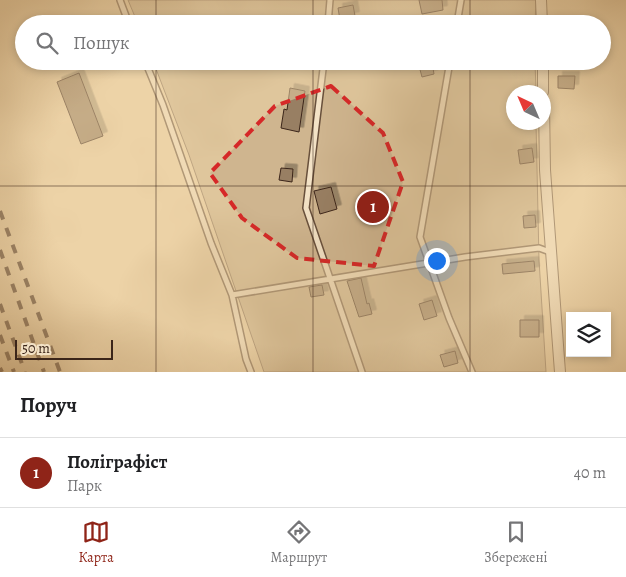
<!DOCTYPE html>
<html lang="uk">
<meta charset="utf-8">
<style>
:root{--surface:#fff;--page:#f6f6f6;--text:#202124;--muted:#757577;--line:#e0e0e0;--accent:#8f2418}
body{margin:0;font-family:Alegreya,serif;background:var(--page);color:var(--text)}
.controls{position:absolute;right:15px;bottom:15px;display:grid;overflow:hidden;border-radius:0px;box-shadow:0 2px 8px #0003}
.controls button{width:45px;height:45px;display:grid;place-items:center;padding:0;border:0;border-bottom:1px solid var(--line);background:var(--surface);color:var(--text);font:25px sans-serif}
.compass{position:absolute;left:506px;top:85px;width:45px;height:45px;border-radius:50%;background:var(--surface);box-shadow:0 2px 8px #0003;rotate:316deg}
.scale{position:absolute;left:15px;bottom:12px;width:98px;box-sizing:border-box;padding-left:5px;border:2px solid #3b2519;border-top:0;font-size:14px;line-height:18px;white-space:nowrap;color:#3b2519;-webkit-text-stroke:4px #f3e2c6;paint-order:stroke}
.you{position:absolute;left:436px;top:260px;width:18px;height:18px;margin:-12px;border:4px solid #fff;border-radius:50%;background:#1a73e8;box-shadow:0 0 0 8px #1a73e833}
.badge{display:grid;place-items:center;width:32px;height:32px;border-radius:50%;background:var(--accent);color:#fff;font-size:16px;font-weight:700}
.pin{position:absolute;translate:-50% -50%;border:2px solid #fff;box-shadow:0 1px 5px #0006}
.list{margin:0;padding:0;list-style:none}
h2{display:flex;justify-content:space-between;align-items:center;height:65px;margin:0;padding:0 20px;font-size:21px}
h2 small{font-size:16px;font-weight:400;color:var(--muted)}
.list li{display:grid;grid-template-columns:32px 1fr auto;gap:15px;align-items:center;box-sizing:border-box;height:70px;padding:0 20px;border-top:1px solid var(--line)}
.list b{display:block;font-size:19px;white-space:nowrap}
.list p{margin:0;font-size:16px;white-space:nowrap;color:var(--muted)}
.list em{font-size:16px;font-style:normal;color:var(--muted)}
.icon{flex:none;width:28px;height:28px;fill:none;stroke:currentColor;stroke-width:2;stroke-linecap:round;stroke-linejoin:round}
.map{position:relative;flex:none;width:626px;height:372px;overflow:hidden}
.search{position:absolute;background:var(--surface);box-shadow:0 2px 8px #0003;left:15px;right:15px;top:15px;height:55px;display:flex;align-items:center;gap:12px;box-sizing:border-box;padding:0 18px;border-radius:28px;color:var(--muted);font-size:19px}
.sheet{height:135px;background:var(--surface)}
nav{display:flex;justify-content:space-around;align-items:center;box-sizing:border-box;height:70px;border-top:1px solid var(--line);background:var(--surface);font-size:14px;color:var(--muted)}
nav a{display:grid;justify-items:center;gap:2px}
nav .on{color:var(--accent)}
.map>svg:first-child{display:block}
</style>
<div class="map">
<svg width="626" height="372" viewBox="0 0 626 372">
<defs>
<filter id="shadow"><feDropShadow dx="4.5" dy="-4.5" stdDeviation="0" flood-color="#0004"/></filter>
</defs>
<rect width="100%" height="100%" fill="#edd3a7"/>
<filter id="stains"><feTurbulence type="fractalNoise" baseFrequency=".004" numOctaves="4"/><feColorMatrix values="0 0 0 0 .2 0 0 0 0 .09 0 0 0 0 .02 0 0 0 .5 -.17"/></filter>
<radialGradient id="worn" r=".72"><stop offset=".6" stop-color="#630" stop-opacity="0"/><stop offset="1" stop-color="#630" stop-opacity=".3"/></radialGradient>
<path fill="#cfb58f" stroke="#856d54" d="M128,0H536L535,24H138Z
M153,61H535L536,92H514V122L536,123L539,260L546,372H264L189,155Z"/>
<path fill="#987f63" stroke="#3b2519" filter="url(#shadow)" d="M419,0H442L443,10L422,14Z
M353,5L355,16L340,20L338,8Z
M432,63L434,74L422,77L419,66Z
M79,73L103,136L81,144L57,82Z
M558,76H575L574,89L558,88Z
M290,88L305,91L299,132L281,128L284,109L287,110Z
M532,148L534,162L520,164L518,150Z
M281,168L293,169L292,182L279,180Z
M331,187L337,209L320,214L314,191Z
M535,215L536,227L524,228L523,216Z
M534,261L535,271L503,274L502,264Z
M361,278L367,304L369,303L372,314L359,317L347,281Z
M322,285L324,295L311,297L309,287Z
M432,300L437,316L424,320L419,304Z
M520,320H539V337H520Z
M455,351L458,363L444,367L440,355Z"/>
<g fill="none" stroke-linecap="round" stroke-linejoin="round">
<defs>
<path id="lane" d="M120,0L129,24
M328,24L330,0
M457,24L461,0
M145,61L163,105L211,243L232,295L246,359L251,372
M324,61L306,208L362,372
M450,61L420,237L449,318L472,372
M232,295L465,257L539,248L550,252"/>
<path id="street" d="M541,0L542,24
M543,61V92
M544,104L545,170L560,372"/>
</defs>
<use href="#lane" stroke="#68503c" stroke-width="8"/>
<use href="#street" stroke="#68503c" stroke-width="12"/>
<use href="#lane" stroke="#f3e2c6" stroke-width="5"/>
<use href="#street" stroke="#f3e2c6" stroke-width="10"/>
<path stroke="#3b2519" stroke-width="4" stroke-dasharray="9 9" stroke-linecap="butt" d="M0,211L60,372
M0,250L44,372
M0,304L25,372
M0,335L14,372
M0,368L2,372"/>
</g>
<path d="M0 0H626V372H0ZM331,86L383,133L403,182L374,266L297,258L242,218L210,173L275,106Z" fill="#edd3a7" fill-opacity=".55" fill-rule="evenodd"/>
<path fill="none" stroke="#d62828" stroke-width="4" stroke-dasharray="10 6" stroke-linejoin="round" d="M331,86L383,133L403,182L374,266L297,258L242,218L210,173L275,106Z"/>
<path fill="none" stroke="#3b2519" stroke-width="1" stroke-opacity="0.55" d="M156,0V24M313,0V24M470,0V24M156,61V372M313,61V372M470,61V372M0,186H626"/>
<rect width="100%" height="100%" filter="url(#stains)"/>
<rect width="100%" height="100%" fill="url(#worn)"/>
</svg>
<div class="controls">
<button><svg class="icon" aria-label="layers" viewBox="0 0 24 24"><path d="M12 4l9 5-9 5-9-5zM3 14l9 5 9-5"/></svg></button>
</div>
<svg class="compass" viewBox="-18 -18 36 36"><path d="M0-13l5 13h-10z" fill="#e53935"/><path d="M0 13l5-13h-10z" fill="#757577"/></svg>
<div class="scale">50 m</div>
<div class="you"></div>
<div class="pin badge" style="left:373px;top:207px">1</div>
<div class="search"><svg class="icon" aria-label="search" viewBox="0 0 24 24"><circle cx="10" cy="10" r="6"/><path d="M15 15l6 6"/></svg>Пошук</div>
</div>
<section class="sheet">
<h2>Поруч<small></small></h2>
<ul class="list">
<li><span class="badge">1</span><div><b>Поліграфіст</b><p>Парк</p></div><em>40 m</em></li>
</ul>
</section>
<nav>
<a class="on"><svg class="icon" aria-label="map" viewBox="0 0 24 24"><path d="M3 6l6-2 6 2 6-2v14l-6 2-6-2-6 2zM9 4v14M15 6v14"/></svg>Карта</a>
<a><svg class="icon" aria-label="directions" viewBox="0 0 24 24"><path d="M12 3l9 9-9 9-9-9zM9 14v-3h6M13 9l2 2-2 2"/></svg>Маршрут</a>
<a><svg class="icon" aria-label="saved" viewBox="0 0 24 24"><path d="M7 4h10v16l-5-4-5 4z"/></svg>Збережені</a>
</nav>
